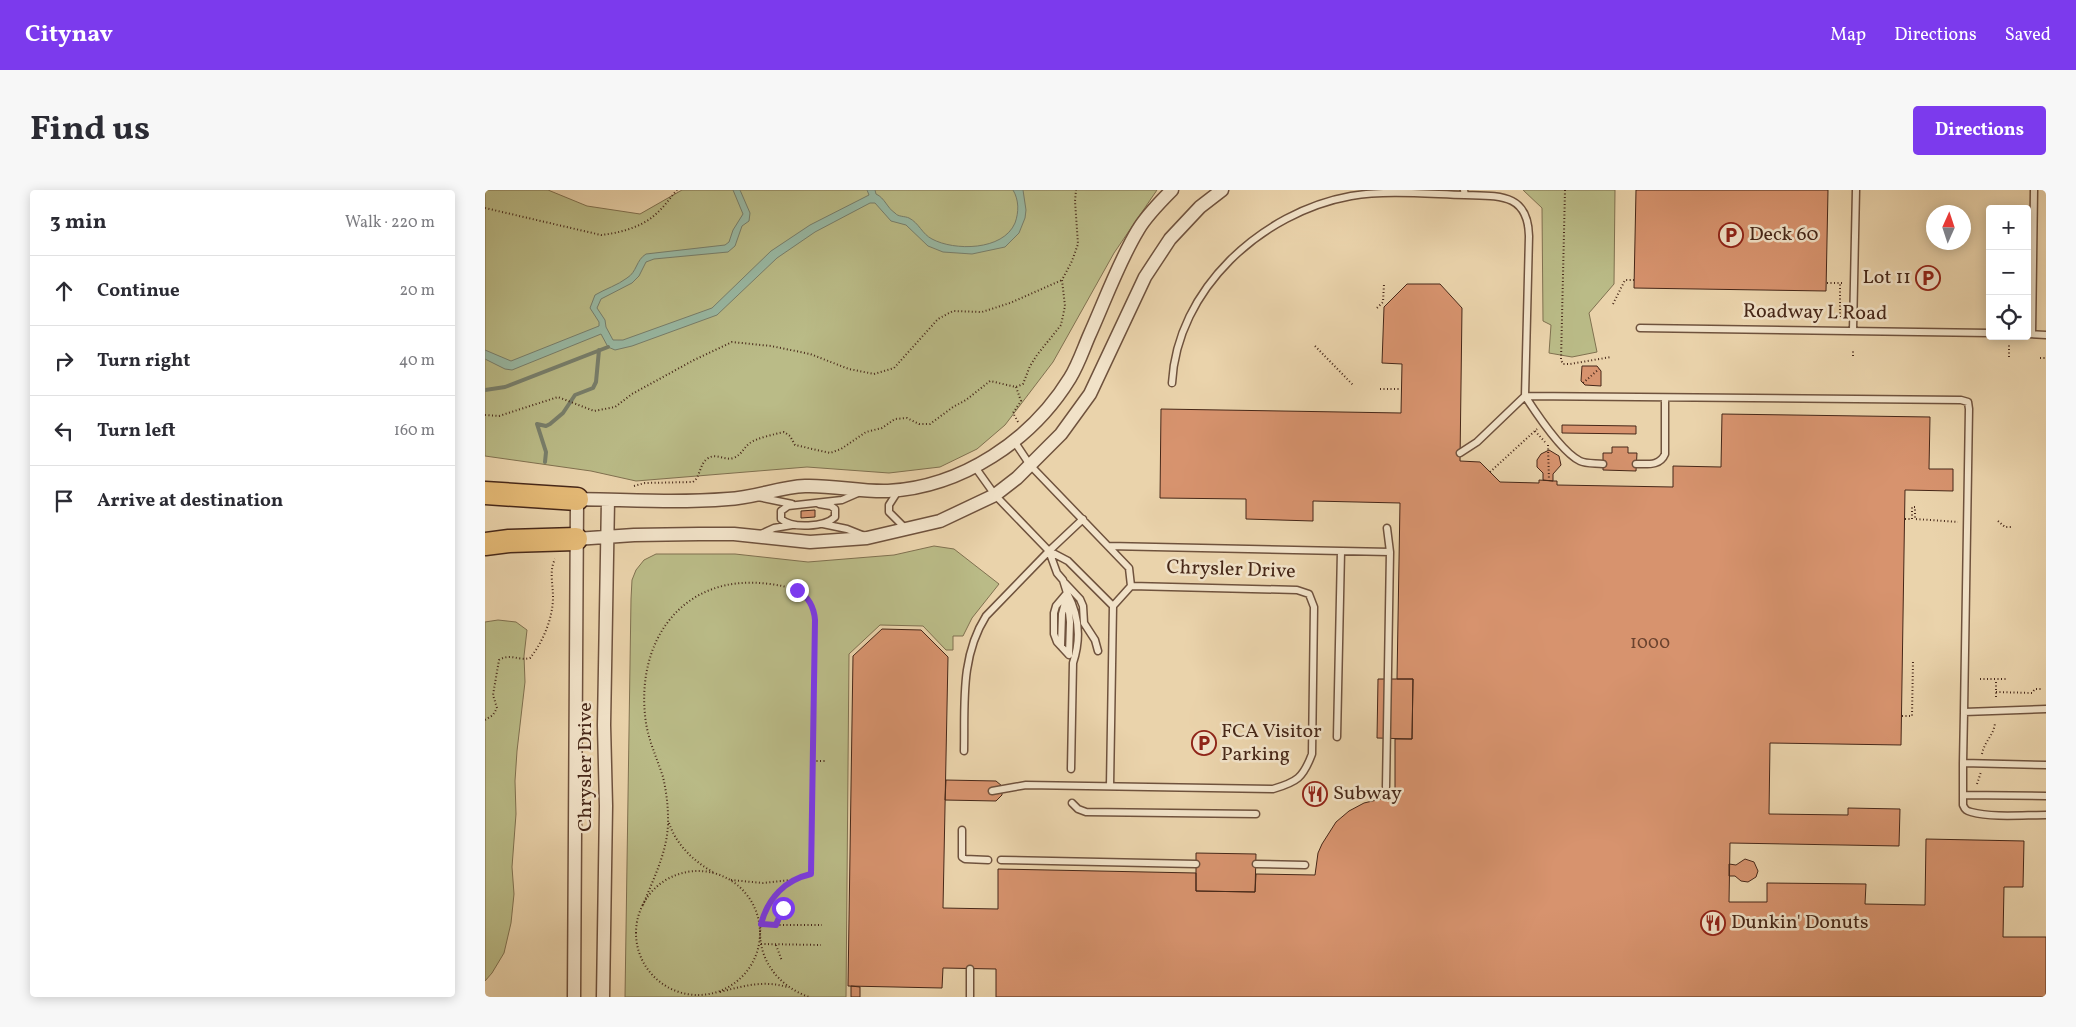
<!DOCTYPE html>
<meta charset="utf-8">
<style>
:root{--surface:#fff;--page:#f7f7f7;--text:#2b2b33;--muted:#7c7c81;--line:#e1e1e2;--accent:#7c3aed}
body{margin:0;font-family:Vollkorn,serif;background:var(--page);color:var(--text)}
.controls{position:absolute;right:15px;top:15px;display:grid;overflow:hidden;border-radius:5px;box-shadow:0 2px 12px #0003}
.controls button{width:45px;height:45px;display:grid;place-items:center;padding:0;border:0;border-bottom:1px solid var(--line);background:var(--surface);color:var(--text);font:25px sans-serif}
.compass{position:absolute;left:1441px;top:15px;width:45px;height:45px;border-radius:50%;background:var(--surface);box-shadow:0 2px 12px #0003;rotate:3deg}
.stop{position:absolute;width:15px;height:15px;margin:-11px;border:4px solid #7c3aed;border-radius:50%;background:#fff}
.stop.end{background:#7c3aed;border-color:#fff;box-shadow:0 1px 5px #0008}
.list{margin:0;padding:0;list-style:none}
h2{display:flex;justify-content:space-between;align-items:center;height:65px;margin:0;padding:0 20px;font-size:21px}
h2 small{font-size:16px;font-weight:400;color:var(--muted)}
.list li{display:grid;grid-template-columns:32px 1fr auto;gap:15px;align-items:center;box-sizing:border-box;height:70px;padding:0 20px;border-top:1px solid var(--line)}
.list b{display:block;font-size:19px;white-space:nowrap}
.list em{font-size:16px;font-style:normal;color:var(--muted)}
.icon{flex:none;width:28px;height:28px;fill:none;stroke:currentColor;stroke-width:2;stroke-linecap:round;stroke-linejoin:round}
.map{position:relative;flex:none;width:1561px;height:807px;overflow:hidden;border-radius:5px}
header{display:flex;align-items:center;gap:30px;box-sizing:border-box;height:70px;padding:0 25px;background:var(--accent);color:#fff}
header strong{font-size:24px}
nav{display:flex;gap:28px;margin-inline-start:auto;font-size:18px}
.intro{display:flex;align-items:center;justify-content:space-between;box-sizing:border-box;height:120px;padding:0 30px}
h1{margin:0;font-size:35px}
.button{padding:12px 22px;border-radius:5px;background:var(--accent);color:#fff;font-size:18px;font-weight:700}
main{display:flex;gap:30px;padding:0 30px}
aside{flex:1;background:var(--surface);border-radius:5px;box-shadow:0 2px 12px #0003}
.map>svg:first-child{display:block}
</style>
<header>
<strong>Citynav</strong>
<nav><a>Map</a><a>Directions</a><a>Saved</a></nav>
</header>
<div class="intro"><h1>Find us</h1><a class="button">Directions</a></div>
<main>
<aside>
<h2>3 min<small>Walk · 220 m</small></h2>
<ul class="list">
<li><svg class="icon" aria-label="ahead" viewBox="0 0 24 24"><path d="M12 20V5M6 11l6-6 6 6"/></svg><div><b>Continue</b></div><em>20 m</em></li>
<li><svg class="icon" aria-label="right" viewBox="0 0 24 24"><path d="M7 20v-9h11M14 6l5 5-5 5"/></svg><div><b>Turn right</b></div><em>40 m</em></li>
<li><svg class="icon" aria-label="left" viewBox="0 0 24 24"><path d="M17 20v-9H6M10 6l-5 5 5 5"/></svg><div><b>Turn left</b></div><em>160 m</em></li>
<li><svg class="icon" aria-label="arrive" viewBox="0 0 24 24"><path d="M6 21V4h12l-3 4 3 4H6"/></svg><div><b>Arrive at destination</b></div></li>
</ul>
</aside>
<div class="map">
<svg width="1561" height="807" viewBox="0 0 1561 807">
<rect width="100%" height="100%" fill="#ead3ab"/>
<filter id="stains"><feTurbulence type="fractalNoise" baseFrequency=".004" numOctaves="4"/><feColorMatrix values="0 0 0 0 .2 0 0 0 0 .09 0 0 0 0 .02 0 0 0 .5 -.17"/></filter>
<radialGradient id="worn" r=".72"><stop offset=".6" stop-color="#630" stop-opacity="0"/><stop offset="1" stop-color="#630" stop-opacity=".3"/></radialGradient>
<path fill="#babb87" stroke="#807150" d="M0,0H63L102,16L155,24L197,0H672L629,63L568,172L520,235L492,259L455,277L404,283L322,277L151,291L106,281L0,266Z
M1038,0H1130L1129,94L1104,123L1112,162L1087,167L1064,163L1066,135L1058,131L1057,18Z
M449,356L469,359L514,394L487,428L478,446H468V460H461L438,436L395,435L364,464L361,807H140L146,409L147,390L151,380L159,370L171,364H250L323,372L409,365Z
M13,430L31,432L42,440L39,466L40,492L32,561L30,591L31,624L27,677L29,704L26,733L19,763L7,783L0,791V432Z"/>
<path fill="#99b9a4" stroke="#787f6c" d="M248,0H255L265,23L264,31L257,36L250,56L243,62L169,69L161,72L154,86L147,93L116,109L112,118L120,130L121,137L128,150H138L227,118L286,61L325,35L384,5L382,0H390L391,4C400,8 402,18 410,23C413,27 420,26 424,28C434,33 437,44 447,49C469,61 518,61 530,33C534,22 534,10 528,0H538L541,20L540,28L534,43L520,57L487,64L458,62L443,56L421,35L406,31L390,13H385L330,42L292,68L232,125L147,156L130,160L123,157L116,144L27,180L20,179L0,169V160L26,171L114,136V132L105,118L110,105C120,99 133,95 142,88C152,82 151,70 161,64L240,55L244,52L248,40L258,24Z"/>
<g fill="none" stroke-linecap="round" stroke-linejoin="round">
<path stroke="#787f6c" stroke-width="4" d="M0,200L20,197L123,157
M60,272L61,262L52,234L61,236L65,234L78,223L90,205L108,198L111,192L114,160"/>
</g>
<path fill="#d7936e" stroke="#462718" d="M1151,0H1343L1341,101L1149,98Z
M922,94H955L977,118L975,271L995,272L1015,292L1054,293V290L1068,291H1072V295L1188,297V276L1236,277L1237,224L1445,227L1444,279H1468V301L1420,300L1416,555L1285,553L1284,624L1363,625V618L1415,619L1414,656L1245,653L1244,712H1282V693L1381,694L1380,714L1440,715L1441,649L1539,651L1538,697H1519L1518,747H1561V807H511V779L458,778L457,798L363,796L368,466L397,439L436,440L463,467L458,718L513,719V679L711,683V701L770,702L771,684L830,685L833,663L837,654L851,632L864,621L879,613L896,609L910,607V549H927L928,489H912L915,313L828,311V331L761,329V309L675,308L676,219L916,223L917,174L897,173L899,117Z
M1097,176H1112L1116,181V196L1100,195L1096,191Z
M1077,235L1151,236V244L1077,243Z
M1127,257H1143V263H1152L1151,281L1118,280V263H1127Z
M1064,260L1074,266L1076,275L1068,284V291L1058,290V283L1052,277V270L1056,264Z
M330,320V327L316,328V321Z
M893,489H928L927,549L892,548Z
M461,590L511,591L517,596V605L511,611L460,610Z
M711,663L771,664L770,702L711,701Z
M1260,669L1269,672L1273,681L1271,687L1263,692L1256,691L1250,686H1244V674L1251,675Z
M366,796L375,797V807H366Z"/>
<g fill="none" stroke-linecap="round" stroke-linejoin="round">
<defs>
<path id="lane" d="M1155,138L1505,143
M1368,140L1371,0
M1542,144L1561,145
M1547,144L1549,0
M687,193C692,99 777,22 866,6C903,0 942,4 980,5
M1040,206L1476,210L1483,212L1484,219L1479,522
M1040,206C1051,223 1078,263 1095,271C1101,274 1111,273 1118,274
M529,251L545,275L644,378L646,396
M975,263L992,252L1040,206L1044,46C1043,3 1014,6 980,5L979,0
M1151,274C1163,274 1175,276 1180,264V208
M490,277L510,305L564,361L583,371L628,416
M413,301L404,315V322L421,339
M273,307L307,314
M334,314L346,316L350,319V327C340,337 307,339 296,329V321L303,316L357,310L373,303
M338,334L362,339L377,345
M276,344L289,338L307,335
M623,356L905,362
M564,361L572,383L578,390L582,403L585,432L584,465
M580,393L595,409L598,416L599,433L610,450L613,461
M582,403C594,425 596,449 588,473L586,579
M582,403L571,416L569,423V444L572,452L584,465
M576,456L577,424L581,409
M1561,519L1479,522L1478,573L1561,575
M852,547L856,361
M479,561C480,514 475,467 501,426L564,361L598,329
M1478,573V615C1480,620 1482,621 1486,622C1508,628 1538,625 1561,625
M901,597L905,362L902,338
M507,601L541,595L788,599C812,592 818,588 827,564L829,417L824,404L812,400L646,396L628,416L625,596
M1478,605L1561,606
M587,613L593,619L601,622L771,624
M477,640V667L480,669L503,670
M516,670L711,674
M771,674L820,675
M485,807V779"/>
<path id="street" d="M91,349L149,345L214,344H249L325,352L382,348L455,331L510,305L532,288L576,244L605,204L660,87L685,49L715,17L737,0
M89,807L92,309C142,310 193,313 243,309C269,308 294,297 320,296C348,295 375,302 403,301C477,297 547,250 585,188C593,175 598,160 604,146C619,113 634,71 653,40C661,26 675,12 687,0
M118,807L121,616L119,535L123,310"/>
<path id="highway" d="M0,303L92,309
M0,354L24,351L91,349"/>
</defs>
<use href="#lane" stroke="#6f523d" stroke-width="9"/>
<use href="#street" stroke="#6f523d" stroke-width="15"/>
<use href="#highway" stroke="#462718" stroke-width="25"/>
<path stroke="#462718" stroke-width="2" stroke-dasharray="1 2.5" stroke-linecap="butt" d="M1080,0L1076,170L1078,174H1085L1126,167
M0,18L116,45C135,43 157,37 171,24C179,17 185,8 192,0
M1342,93H1359
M1128,114L1140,90H1149
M892,118L898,112L899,94
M1355,127V93
M830,156L869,196
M1368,166V159
M1524,167V153
M1555,168H1561
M1098,193L1114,179
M531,197L536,211L528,223L533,232
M895,199H916
M0,225L14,226L73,207L109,221L130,217L147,204L209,170L247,152L286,156L325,164L364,179L389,184L409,178L453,129L468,121L497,122L525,113L577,90
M1050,241L1060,252
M1063,255L1064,291
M1005,282L1052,239
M149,296L160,293L208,292C216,286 214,275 222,269C231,262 239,271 248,268C257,265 258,258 265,253C271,248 291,244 299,242L305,246L310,255L345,263L356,259L381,242L397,238L410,229L422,228L434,234H445L468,217L481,210L505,191L531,197L538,194L545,176L552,165L576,135L580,116L577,90L587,71L593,54L590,11L591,0
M1420,329H1427V317H1430V329L1473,332
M1513,331L1520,337H1526
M1495,489H1522
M1511,502L1547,503L1550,499H1558
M1511,507V490
M1417,526H1427L1428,471
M0,530L8,525L12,518L8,505L14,470C25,463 34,471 45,468C58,452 68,428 68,407C68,394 64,381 70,369
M1497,564C1499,552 1509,545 1510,533
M328,571H340
M1492,594L1496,582
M184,633C191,654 208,671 228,682
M151 743a62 62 0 1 1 124 0a62 62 0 1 1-124 0Z
M246,690L278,693L306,690
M158,715C169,687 184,659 183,628C183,614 181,600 178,587C172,568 164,552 161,533C149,452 197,382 285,394C308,397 328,403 330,430L326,684C258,701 259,784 324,807
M291,734L298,718
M277,735H337
M276,754L336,755
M291,755L297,771
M235,802C258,796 279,790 302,797"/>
<use href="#lane" stroke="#f1e2c8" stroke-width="6"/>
<use href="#street" stroke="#f1e2c8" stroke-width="12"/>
<use href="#highway" stroke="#e5ba76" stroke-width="22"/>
</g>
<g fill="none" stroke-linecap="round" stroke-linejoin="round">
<path stroke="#7c3aed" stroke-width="6" d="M298,718L291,735L276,734C283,708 300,690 326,684L330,430C329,417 324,407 312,400"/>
</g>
<defs>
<symbol id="parking-ring" viewBox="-11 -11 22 22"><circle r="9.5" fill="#f1e2c8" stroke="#8f2418" stroke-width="1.5"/><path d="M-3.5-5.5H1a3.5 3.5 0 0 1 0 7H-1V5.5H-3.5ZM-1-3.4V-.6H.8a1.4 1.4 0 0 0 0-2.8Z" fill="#8f2418"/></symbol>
<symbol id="restaurant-ring" viewBox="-11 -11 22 22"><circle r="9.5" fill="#f1e2c8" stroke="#8f2418" stroke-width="1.5"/><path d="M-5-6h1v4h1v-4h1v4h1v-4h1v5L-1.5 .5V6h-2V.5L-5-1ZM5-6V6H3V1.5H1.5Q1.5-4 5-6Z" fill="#8f2418"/></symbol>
</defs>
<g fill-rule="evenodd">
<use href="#parking-ring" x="1232" y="31" width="28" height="28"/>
<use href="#parking-ring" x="1429" y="74" width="28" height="28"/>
<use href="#parking-ring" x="705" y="539" width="28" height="28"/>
<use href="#restaurant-ring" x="816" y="590" width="28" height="28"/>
<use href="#restaurant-ring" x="1214" y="719" width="28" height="28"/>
</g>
<g text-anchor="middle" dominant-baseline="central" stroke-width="5" stroke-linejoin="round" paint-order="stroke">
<g font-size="18" fill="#6a422e">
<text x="1165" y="453">1000</text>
</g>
<g font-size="20" fill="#462718" stroke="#f1e2c8" text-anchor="start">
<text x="1264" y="45">Deck 60</text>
<text x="1426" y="88" text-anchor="end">Lot 11</text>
<text x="736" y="542">FCA Visitor<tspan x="736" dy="23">Parking</tspan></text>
<text x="848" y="604">Subway</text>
<text x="1246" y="733">Dunkin' Donuts</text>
</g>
<g font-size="20" fill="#462718" stroke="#f1e2c8">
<text transform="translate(1330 123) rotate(1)">Roadway L Road</text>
<text transform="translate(746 380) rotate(2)">Chrysler Drive</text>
<text transform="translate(101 577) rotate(-90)">Chrysler Drive</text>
</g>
</g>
<rect width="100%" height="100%" filter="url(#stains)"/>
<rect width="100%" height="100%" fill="url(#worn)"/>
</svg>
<div class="controls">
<button>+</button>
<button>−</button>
<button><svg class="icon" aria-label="locate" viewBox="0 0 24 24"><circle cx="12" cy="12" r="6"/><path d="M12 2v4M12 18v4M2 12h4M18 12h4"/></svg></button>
</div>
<svg class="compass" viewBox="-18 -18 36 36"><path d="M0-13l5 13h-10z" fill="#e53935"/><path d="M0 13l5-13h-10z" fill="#7c7c81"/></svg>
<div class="stop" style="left:298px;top:718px"></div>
<div class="stop end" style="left:312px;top:400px"></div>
</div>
</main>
